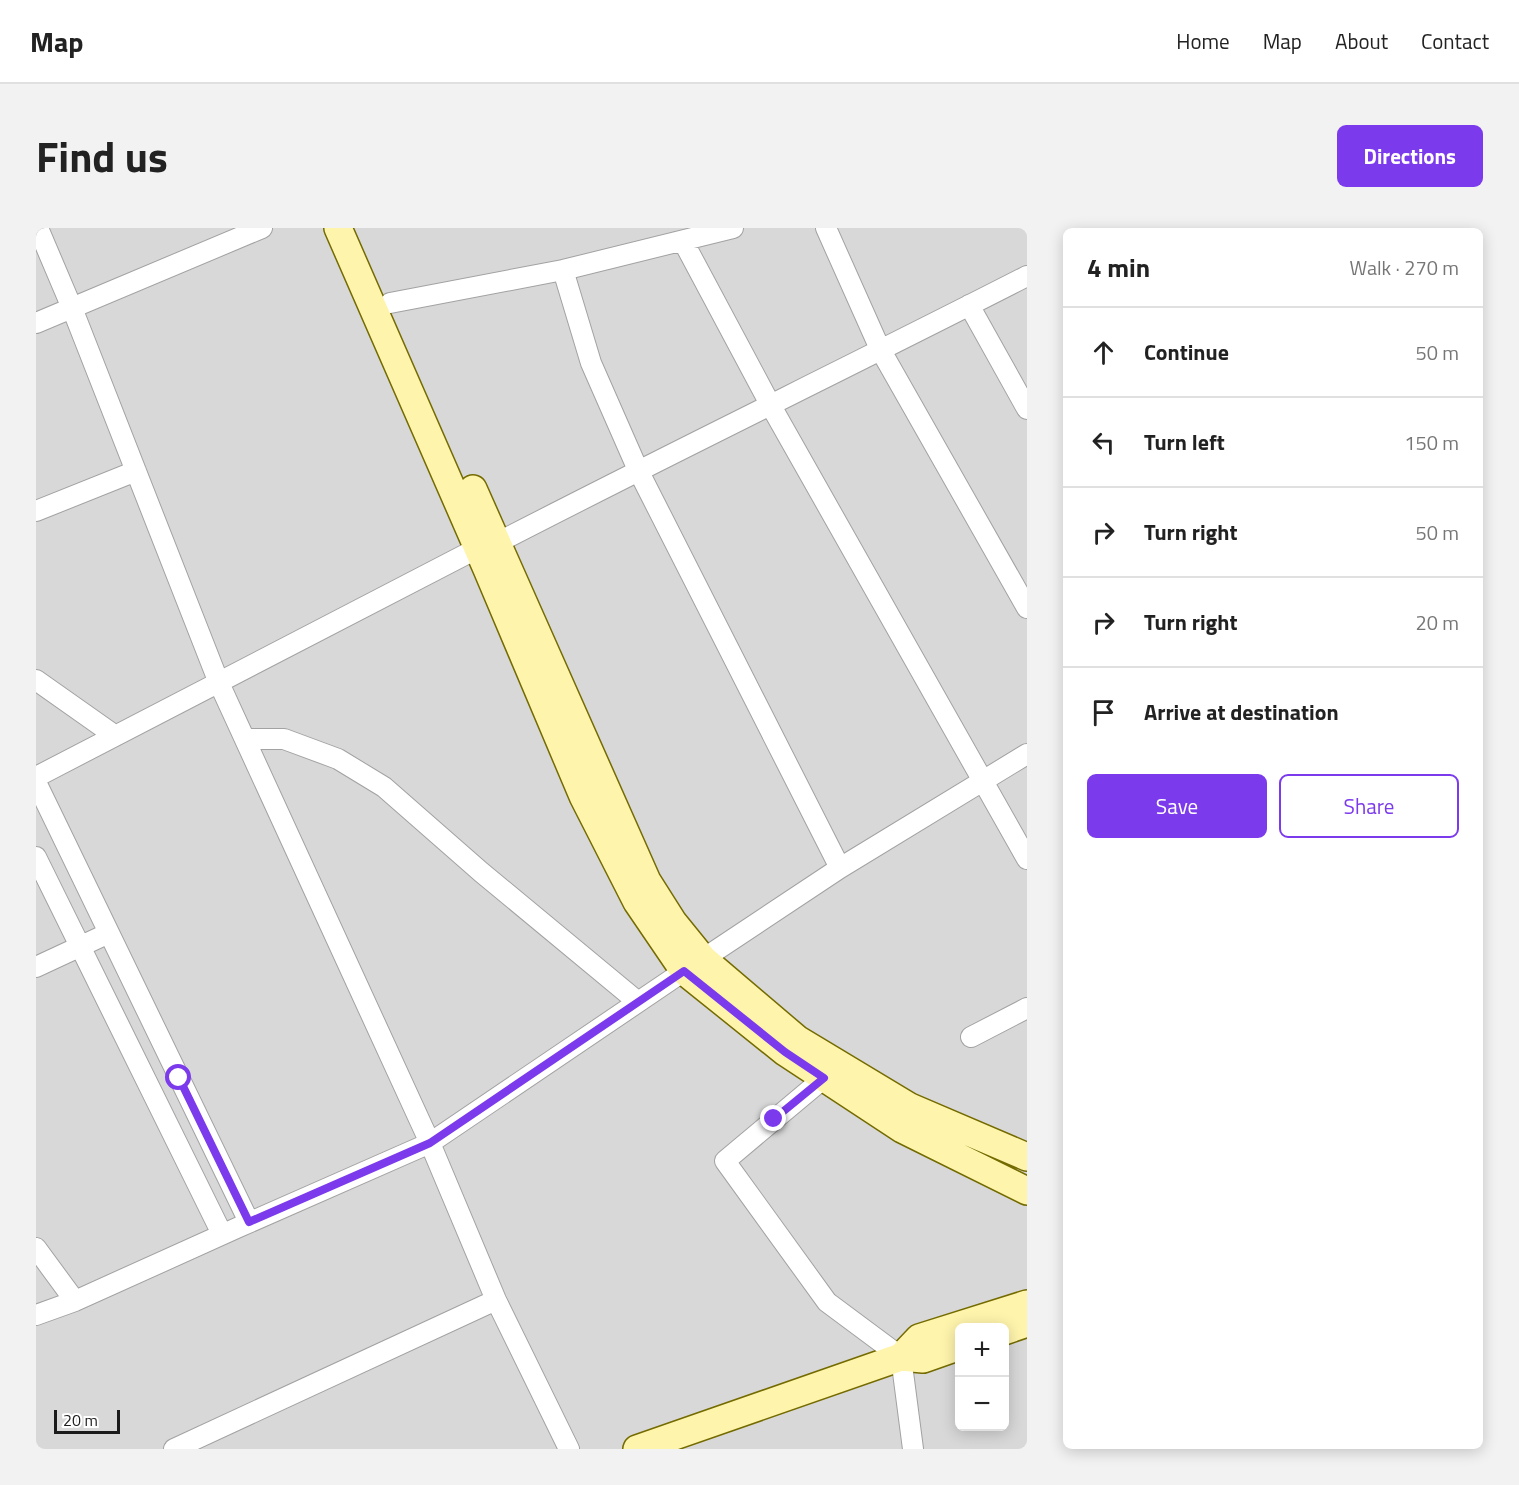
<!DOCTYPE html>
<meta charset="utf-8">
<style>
:root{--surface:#fff;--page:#f2f2f2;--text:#222;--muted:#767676;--line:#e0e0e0;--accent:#7c3aed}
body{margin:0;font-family:"Titillium Web",sans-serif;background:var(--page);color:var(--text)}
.controls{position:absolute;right:18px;bottom:18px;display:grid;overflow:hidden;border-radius:9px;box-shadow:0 3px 15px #0003}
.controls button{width:54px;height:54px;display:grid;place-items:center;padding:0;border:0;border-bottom:2px solid var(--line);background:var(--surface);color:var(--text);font:30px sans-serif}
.scale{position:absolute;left:18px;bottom:15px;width:66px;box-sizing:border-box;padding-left:6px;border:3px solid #1b1b1b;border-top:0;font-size:16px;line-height:21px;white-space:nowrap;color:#1b1b1b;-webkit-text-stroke:4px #fff;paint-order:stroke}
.stop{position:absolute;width:18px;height:18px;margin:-14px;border:4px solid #7c3aed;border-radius:50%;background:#fff}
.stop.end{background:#7c3aed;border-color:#fff;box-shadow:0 2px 6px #0008}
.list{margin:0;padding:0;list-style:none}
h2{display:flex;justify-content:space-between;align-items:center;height:78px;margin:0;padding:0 24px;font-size:26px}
h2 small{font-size:20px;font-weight:400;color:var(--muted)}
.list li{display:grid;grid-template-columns:39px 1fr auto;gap:18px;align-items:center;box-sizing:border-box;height:90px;padding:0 24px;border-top:2px solid var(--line)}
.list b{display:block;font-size:22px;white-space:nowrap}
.list em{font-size:20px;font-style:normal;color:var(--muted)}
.actions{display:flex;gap:12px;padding:18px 24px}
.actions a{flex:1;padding:14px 0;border:2px solid var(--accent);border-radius:9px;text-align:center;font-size:21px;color:var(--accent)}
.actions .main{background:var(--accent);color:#fff}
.icon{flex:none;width:33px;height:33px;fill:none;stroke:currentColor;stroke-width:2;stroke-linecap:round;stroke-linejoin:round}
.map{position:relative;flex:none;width:991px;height:1221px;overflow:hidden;border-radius:9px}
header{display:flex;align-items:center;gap:36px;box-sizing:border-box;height:84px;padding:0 30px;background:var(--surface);border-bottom:2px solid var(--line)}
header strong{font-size:28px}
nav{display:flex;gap:33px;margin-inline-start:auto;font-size:21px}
.intro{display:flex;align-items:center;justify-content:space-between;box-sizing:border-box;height:144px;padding:0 36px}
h1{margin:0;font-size:42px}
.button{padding:15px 27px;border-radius:9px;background:var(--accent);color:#fff;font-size:21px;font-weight:700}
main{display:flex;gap:36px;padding:0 36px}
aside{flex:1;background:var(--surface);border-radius:9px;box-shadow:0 3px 15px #0003}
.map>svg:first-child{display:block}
</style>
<header>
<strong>Map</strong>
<nav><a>Home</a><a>Map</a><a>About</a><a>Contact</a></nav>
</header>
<div class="intro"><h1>Find us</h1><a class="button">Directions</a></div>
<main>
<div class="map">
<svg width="991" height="1221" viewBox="0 0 991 1221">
<rect width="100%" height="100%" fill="#eee6df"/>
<path fill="#d9d8d8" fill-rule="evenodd" d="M0,0H991V1221H0ZM924,1100H968V1198H924Z"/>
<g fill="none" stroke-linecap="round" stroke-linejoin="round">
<defs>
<path id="street" d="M2,0L36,80L183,455L394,915L460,1072L533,1221
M790,0L844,121L991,380
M647,13L735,178L991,631
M527,42L555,135L602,242L804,640
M354,75L527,42L697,0
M933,77L991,181
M0,95L226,0
M0,283L100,243
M461,315C637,224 815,138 991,48
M0,452L78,507
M210,511H248L302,531L348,559L445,644L602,774
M0,549L442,320
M0,554L213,994
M0,629L186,1006
M667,731L804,640L991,526
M0,739L73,705
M935,809L991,780
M788,850L689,933L791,1074L865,1129L877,1221
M0,1020L39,1073
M0,1087L39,1073L203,999L394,915L648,743
M138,1221L460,1072"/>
<path id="secondary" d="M302,0L451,341L547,568L601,674L648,743L749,824L866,901L991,963
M437,261L611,653L637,694L667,731L761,811L874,879L991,929
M968,1103L991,1095
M865,1129L883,1110L991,1076
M601,1221L865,1129L887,1131L924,1118"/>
</defs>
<use href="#street" stroke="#a2a2a2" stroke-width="22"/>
<use href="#secondary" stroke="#746b00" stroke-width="30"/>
<use href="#street" stroke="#fff" stroke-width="20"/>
<use href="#secondary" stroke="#fff4ac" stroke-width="27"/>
</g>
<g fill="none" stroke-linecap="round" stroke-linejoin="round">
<path stroke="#7c3aed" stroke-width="8" d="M143,850L213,994L394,915L648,743L749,824L788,850L738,891"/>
</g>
</svg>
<div class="controls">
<button>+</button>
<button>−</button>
</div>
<div class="scale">20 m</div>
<div class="stop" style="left:143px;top:850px"></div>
<div class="stop end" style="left:738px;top:891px"></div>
</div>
<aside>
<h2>4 min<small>Walk · 270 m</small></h2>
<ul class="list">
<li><svg class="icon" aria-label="ahead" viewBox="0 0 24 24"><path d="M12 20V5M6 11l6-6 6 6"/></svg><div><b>Continue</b></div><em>50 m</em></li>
<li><svg class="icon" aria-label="left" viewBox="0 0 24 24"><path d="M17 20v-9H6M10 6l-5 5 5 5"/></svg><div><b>Turn left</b></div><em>150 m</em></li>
<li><svg class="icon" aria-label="right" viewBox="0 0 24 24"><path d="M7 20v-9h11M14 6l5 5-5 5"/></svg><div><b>Turn right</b></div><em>50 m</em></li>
<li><svg class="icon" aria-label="right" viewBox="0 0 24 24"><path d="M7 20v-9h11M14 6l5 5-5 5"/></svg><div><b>Turn right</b></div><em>20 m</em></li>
<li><svg class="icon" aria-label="arrive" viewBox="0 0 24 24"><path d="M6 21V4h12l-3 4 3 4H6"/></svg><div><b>Arrive at destination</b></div></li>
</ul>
<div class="actions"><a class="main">Save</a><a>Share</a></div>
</aside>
</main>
